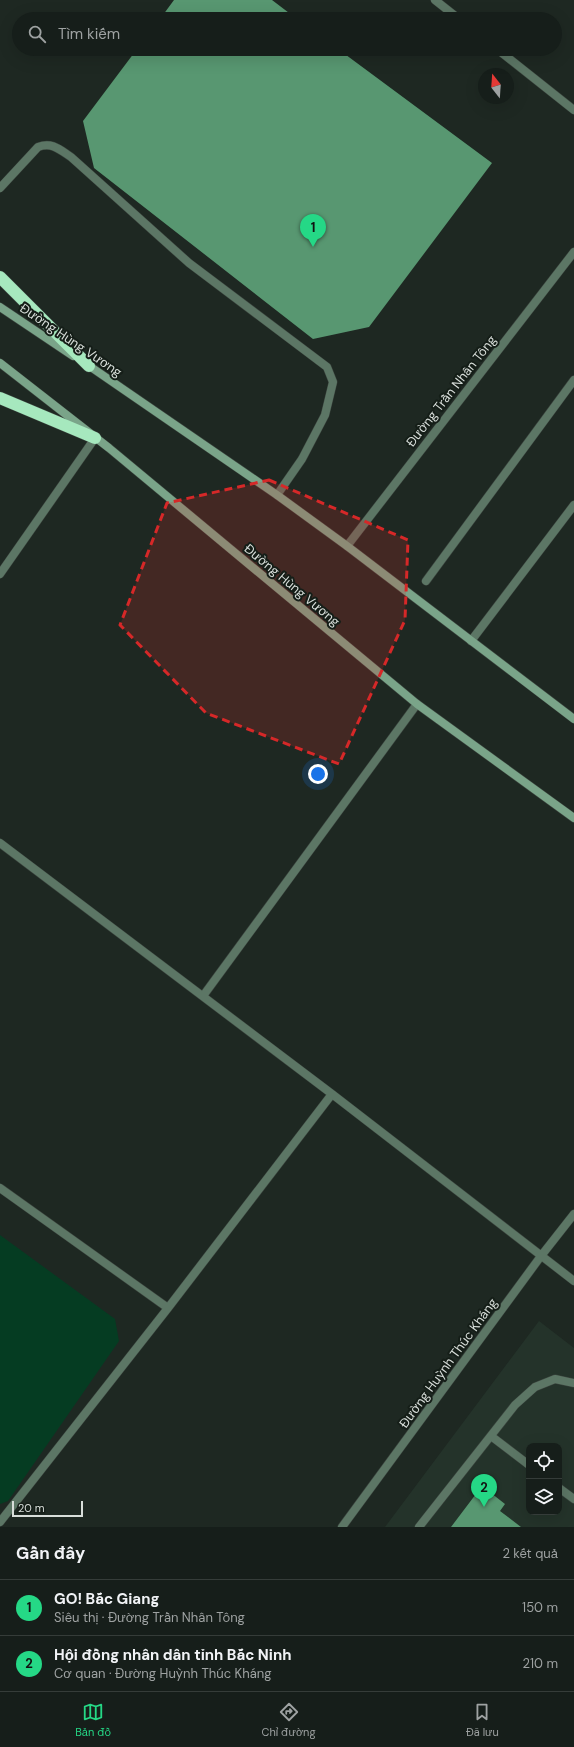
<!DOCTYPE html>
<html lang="vi">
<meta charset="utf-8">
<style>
:root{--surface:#161e1a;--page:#1f2723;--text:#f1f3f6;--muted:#9ea2a2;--line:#353c39;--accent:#25d886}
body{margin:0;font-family:"DM Sans",sans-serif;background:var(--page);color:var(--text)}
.controls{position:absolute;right:12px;bottom:12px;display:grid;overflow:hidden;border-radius:8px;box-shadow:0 4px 16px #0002}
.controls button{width:36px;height:36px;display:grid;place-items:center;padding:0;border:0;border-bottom:1px solid var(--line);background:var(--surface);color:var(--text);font:20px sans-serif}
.compass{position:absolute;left:478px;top:68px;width:36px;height:36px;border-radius:50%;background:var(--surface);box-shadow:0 4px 16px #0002;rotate:343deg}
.scale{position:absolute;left:12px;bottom:10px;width:71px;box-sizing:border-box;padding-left:4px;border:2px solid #d8deda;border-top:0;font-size:11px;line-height:14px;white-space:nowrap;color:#d8deda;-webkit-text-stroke:3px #151e18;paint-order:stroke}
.you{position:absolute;left:318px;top:774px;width:14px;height:14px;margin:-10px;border:3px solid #fff;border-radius:50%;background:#1a73e8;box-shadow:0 0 0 6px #1a73e833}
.badge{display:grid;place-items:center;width:26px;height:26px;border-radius:50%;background:var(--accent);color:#111;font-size:13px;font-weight:700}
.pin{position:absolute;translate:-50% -33px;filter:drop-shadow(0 1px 2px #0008)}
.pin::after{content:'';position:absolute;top:21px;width:14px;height:12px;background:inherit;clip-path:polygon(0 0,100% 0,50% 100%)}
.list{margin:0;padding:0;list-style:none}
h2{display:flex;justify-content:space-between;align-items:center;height:52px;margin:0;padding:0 16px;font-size:17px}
h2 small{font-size:13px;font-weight:400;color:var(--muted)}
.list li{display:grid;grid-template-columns:26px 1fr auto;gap:12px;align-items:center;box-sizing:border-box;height:56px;padding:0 16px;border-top:1px solid var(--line)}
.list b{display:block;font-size:15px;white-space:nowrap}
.list p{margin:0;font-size:13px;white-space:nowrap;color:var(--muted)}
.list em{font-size:13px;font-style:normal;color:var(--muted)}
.icon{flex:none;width:22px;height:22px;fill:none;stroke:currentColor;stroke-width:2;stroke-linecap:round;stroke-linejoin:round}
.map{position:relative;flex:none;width:574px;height:1527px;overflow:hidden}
.search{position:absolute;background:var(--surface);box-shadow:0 4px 16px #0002;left:12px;right:12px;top:12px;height:44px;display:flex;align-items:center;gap:10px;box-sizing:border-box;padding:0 14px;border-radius:22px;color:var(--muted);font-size:15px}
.sheet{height:164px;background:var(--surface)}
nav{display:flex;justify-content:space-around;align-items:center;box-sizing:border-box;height:56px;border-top:1px solid var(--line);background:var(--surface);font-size:11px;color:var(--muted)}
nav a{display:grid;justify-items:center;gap:2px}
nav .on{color:var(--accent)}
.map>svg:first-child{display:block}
</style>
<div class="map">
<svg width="574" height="1527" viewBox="0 0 574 1527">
<rect width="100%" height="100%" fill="#1e2822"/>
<path fill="#24332a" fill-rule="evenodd" d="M539,1321L574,1348V1527H385ZM529,1446H559V1512H529Z"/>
<path fill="#053c22" d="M0,1235L115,1319L119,1341L8,1501L0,1504Z"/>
<path fill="#589771" d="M174,0H272L297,19H160Z
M137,49H338L492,163L369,327L313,339L94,168L83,121Z
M482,1486L505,1504L500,1511L521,1527H451Z"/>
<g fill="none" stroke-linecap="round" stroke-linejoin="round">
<defs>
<path id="lane" d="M0,188L38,147C52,142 59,149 71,157L189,263L327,367L333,382L325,415L302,459L277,495
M491,1436L529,1465
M559,1488L574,1499
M419,1527L515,1405L535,1387L555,1379L574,1383"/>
<path id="street" d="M435,0L459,19
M497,49L574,110
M347,546L574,252
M0,574L95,438
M426,581L574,380
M471,641L574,505
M0,843L332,1094L574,1281
M203,996L417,704
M0,1188L168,1308
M0,1522L168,1308L332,1094
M342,1527L541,1256L574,1214"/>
<path id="secondary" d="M0,307L73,356
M0,363L109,448L417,704L574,818
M85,363L277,495L347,546L574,719"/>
<path id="highway" d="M0,277L89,366
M0,398L95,438"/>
</defs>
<use href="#lane" stroke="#3c453f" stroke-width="9"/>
<use href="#street" stroke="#3c453f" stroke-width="9"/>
<use href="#secondary" stroke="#3c453f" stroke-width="9"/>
<use href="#highway" stroke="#3c453f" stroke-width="13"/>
<use href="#lane" stroke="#5c7665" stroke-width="8"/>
<use href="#street" stroke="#5c7665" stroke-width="8"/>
<use href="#secondary" stroke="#7aa489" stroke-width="8"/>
<use href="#highway" stroke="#a6e8be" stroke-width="12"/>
</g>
<path fill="#d62828" fill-opacity="0.2" stroke="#d62828" stroke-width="3" stroke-dasharray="8 5" stroke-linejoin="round" d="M269,480L408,540L405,620L339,764L206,713L120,625L167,503Z"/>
<g text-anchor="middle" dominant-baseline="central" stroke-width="4" stroke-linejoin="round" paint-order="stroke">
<g font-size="13" fill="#d8deda" stroke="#151e18">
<text transform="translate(71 340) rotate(34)">Đường Hùng Vương</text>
<text transform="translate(451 391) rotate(-52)">Đường Trần Nhân Tông</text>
<text transform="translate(292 585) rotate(40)">Đường Hùng Vương</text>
<text transform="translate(448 1363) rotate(-54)">Đường Huỳnh Thúc Kháng</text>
</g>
</g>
</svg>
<div class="controls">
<button><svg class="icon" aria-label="locate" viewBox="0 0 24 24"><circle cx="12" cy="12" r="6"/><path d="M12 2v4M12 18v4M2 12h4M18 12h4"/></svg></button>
<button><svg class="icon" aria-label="layers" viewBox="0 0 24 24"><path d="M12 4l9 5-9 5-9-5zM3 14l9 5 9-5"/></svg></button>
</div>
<svg class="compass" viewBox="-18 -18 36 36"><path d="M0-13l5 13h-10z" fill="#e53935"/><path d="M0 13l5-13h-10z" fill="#9ea2a2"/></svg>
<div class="scale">20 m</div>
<div class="you"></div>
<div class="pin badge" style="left:313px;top:247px">1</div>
<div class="pin badge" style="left:484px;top:1507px">2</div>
<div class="search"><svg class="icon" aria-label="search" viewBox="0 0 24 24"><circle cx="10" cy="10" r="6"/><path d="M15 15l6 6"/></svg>Tìm kiếm</div>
</div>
<section class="sheet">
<h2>Gần đây<small>2 kết quả</small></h2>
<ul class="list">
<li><span class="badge">1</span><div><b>GO! Bắc Giang</b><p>Siêu thị · Đường Trần Nhân Tông</p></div><em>150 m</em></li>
<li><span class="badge">2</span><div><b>Hội đồng nhân dân tỉnh Bắc Ninh</b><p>Cơ quan · Đường Huỳnh Thúc Kháng</p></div><em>210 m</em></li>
</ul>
</section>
<nav>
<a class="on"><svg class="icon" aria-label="map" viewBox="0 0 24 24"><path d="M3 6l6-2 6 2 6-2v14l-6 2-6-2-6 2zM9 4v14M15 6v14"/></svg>Bản đồ</a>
<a><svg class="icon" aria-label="directions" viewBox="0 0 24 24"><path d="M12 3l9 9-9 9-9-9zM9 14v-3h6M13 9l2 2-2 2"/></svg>Chỉ đường</a>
<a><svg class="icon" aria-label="saved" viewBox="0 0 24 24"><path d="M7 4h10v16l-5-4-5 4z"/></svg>Đã lưu</a>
</nav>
